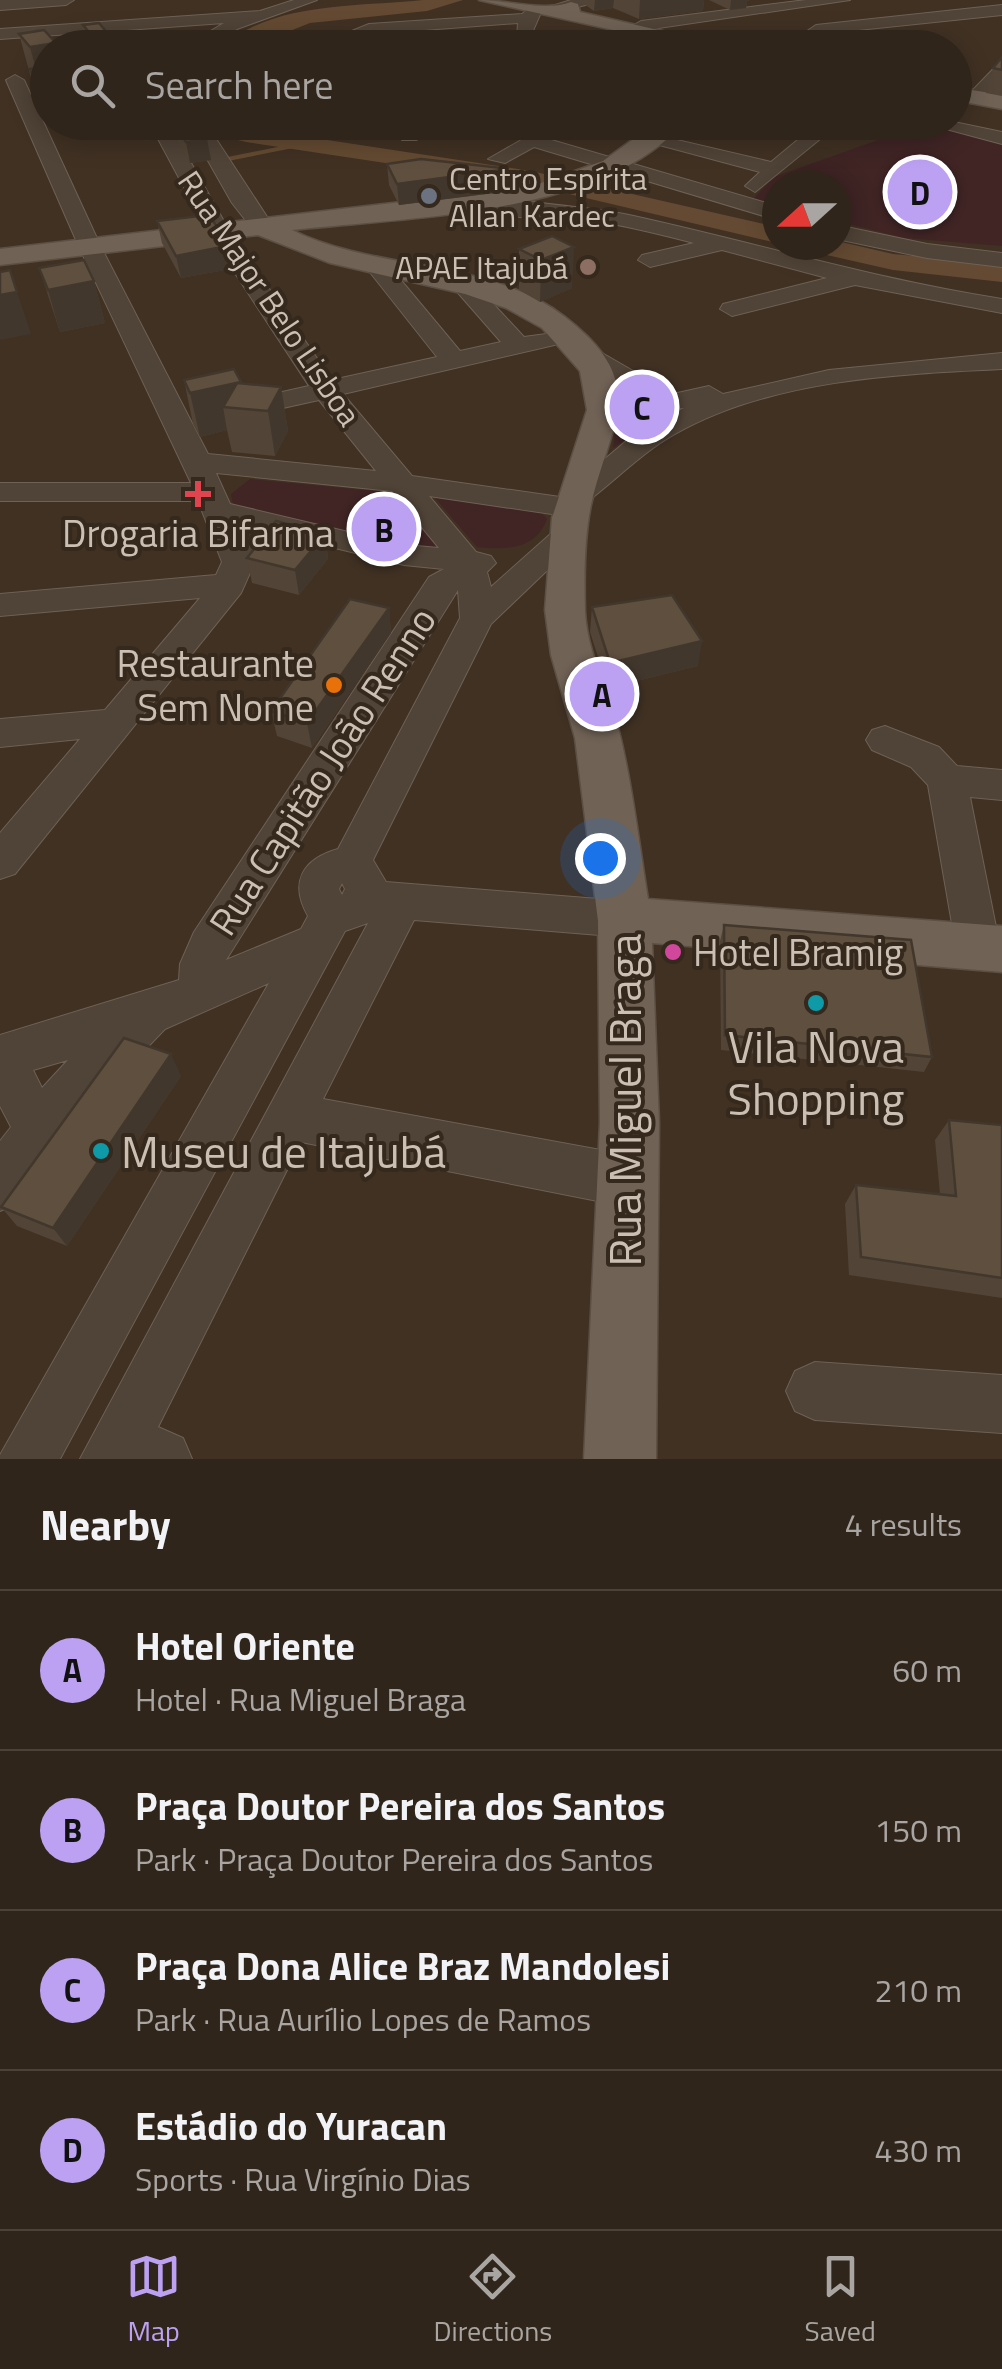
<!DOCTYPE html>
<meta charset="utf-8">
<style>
:root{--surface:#30251a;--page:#3c3127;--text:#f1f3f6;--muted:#a8a5a2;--line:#4b4239;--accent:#bca0f2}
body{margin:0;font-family:"Titillium Web",sans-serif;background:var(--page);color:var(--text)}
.compass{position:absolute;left:762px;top:170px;width:90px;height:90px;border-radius:50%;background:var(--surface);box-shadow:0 5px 25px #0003;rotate:249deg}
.you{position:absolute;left:600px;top:858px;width:35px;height:35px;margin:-25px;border:8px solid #fff;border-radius:50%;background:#1a73e8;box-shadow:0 0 0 15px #1a73e833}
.badge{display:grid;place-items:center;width:65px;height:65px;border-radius:50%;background:var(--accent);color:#111;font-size:32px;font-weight:700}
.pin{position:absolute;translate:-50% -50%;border:5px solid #fff;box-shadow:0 2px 10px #0006}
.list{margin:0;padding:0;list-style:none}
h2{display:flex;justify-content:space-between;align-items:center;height:130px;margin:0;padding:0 40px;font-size:42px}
h2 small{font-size:32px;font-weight:400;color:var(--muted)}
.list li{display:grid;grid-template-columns:65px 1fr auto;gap:30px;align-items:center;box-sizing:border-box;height:160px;padding:0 40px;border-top:2px solid var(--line)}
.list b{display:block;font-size:38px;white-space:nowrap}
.list p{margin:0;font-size:32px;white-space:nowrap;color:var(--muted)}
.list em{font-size:32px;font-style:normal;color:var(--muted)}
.icon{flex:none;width:55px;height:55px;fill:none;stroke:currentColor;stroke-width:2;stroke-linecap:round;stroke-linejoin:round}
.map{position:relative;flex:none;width:1002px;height:1459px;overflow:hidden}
.search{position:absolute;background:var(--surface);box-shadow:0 5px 25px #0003;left:30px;right:30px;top:30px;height:110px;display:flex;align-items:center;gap:25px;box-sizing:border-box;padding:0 35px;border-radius:55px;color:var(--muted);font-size:38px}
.sheet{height:770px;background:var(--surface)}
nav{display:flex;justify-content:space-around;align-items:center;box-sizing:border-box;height:140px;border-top:2px solid var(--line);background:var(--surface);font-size:28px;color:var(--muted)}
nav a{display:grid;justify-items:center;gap:5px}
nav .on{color:var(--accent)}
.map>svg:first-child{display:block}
</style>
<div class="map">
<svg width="1002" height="1459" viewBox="0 0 1002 1459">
<rect width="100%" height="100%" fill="#403123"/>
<path fill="#412525" d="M923,124L1002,142V246L904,238L837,221V185H777V205L754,198L774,177Z
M603,368L671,409L613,448L618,405Z
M250,479L398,493L444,549L234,510L231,494Z
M429,491L536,506L547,519C536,550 505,550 477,547Z"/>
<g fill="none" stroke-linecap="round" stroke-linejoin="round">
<path stroke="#644a32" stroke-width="4" d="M228,159L303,144"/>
<path fill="#644a32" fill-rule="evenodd" d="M423,0H463L427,11L310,23L247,48H222C270,1 361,7 423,0Z
M229,122H252L255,129L531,171L777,227V243L531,185L246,142L238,140Z
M837,241L893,254L1002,264V282L893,270L809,251L805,245H837Z"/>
<defs>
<path id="minor" d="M0,0H74L66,5L0,10Z
M294,0H317L237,29L203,48H182L224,23L0,39V29L260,11Z
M571,0H606L557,12L549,7Z
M806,0H850L645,30L614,48H593L641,21Z
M534,5L542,10L532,33L580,48H550L517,39L518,23L371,34L335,48H310L369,24L522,14Z
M1002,5V15L820,34L802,48H782L816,25Z
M1002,60V76L982,101H970V93Z
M15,75L24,80L101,247L208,454L376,471L319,400L233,419L219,411L223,405L309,386L208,232L149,122H168L230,232L332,380L437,357L365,266L377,259L385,261L460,351L501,342L452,286L464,279L472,281L524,337L576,330L580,335L576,340L343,394L412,476L560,497L631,437L684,408L659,409L574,356L570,350L574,344L583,342L673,394L709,386L723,394L829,370L1002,353V369C895,374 770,380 675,434C641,453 615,481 584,504L587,508L583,515L572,517L429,496L476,552L491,556L496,563L487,572L491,587L555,530L566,527L582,537L491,624L373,860L386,882L624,901L639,906L646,919L639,932L624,937L414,920L323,1099L628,1155L646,1163L654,1181L646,1199L628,1207L301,1142L158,1427L183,1438L192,1459H80L368,923L345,931L60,1459H0V1455L269,983L165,1029L84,1113L18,1203L0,1211V1141L11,1127L0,1106V1035L179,980L180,964L194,932L429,577L444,569L404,565L238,524L244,539H266L271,546L253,566L241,593L15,874L0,879V833L80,739L0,747V719L105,710L200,598L0,616V594L216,575L222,562L198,501H0V483H191L79,247L6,80ZM216,473L392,491L439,548L404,545L230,504ZM458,590L460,618L338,849C302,859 289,883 308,916L301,929L226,960ZM342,883L345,889L342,895L339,889ZM68,1060L42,1088L33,1070Z
M186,122H205L273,226L270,231H254L232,203Z
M423,122H449L416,140H402V132Z
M748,122H783L811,129L820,122H841L755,192L745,186L760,172L637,139L647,133L771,162L800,138Z
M920,122H954L1002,132V144Z
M551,123L561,129L548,139L777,206V220L534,147L505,163L488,159Z
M488,194C538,206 588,205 638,217C760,244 879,280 1002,299V313L855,285L732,316L720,309L723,304L827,278L722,250L650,267L638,260L642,255L694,243C663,235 632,227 601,222C565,216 504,226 477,200Z
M837,225L927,244L1002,253V267L927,258L837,239Z
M885,726L939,747L957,766L1002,770V800L970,797L1000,947L994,960L978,966L962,960L956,947L928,785L911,767L872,750L866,740L872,730Z
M815,1362L1002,1375V1433L815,1420L795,1411L786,1391L795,1371Z"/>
<path id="major" d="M479,0C507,0 547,12 571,2L578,4L580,12L736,48H694Z
M954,87L1002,95V109L954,100Z
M657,122H684C604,216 408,217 292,230C377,272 489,258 565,317C652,384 610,422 591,505C584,539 584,576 585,611C587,652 607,688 618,727C632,782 639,843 648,899L1002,926V972L652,943L659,1123L656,1459H584L600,1123L598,921L575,738L551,655L545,610L552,518L587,410L580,371L542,328L506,308L465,294L330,263L258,235L0,265V249L530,187L603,161Z"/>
</defs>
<use href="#minor" stroke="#6e6155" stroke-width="2"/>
<use href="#major" stroke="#5c4f43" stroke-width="3"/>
<use href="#minor" fill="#504337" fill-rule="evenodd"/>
<use href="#major" fill="#706255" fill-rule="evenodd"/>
</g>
<path fill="#524436" d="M584,0H704L703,11L639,19L613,8L594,11L584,4Z
M709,0H750L747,1L746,8L730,10Z
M83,25L110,36L113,48H89Z
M44,30V113L31,78L19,34Z
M1002,57V96L986,93L993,68Z
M167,122H198L207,139L211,160L190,163Z
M387,164L502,192L399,205L389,185Z
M157,221L236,268L181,278L162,243Z
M552,236L572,288L540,302L519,290V249Z
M39,268L94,281L105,323L60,332Z
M184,380L281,387L288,431L275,456L232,452L227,430L200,437L193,424Z
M325,534L328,559L299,595L252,583L247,558Z
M592,607L698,666L608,688L590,632Z
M389,608L391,633L312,748L277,736L271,711Z
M724,925L932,1057L924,1072L721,1050L720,941Z
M181,1076L67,1246L17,1226L1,1207Z
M949,1120L1002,1125V1298L849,1275L845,1204L856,1185L940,1194L935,1140Z"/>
<path fill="#42372c" d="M595,0H614L613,8L594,11Z
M640,0H704L703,11L639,19Z
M731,0H750L747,1L746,8L730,10Z
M110,36L113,48H96L94,38Z
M56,43L57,48H48V112L44,113L34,78L38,77L30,47Z
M155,133L156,140L145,141L143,135Z
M207,139L211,160L190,163L186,142Z
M502,170V192L399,205L397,184Z
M232,245L236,268L181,278L176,256Z
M574,247L572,288L540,302L541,260Z
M94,281L105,323L60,332L48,290Z
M17,292L31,334L0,340V295Z
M241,382L246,409L223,407L227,430L200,437L190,393Z
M281,387L288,431L275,456L268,411Z
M325,534L328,559L299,595L295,570Z
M389,608L391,633L312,748L307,723Z
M702,641L698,666L608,688L610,663Z
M171,1054L181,1076L67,1246L53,1228Z"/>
<path fill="#5f4f3f" stroke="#42372c" stroke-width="2.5" d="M99,23L110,36L94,38L83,25Z
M44,30L56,43L30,47L19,34Z
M1002,57V70L993,68Z
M48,67V76L34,78L30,69Z
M174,122H198L207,139L186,142Z
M151,126L155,133L143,135L140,127Z
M421,159L502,168V170L397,184L387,164Z
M208,215L232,245L176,256L157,221Z
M552,236L574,247L541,260L519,249Z
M84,260L94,281L48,290L39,268Z
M10,270L17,292L0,295V272Z
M234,369L241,382L190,393L184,380Z
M237,383L281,387L268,411L223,407Z
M276,521L325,534L295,570L247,558Z
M672,595L702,641L610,663L592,607Z
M350,599L389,608L307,723L271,711Z
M724,925L911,940L932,1057L725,1035Z
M124,1038L171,1054L53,1228L1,1207Z
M949,1120L1002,1125V1278L861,1257L856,1185L956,1196Z"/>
<circle fill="#6b7280" stroke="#35281c" stroke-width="4" cx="429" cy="196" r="10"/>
<circle fill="#8d6e63" stroke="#35281c" stroke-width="4" cx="588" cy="267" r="10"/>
<path fill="#e0444e" stroke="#35281c" stroke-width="4" d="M193 479h10v10h10v10h-10v10h-10v-10h-10v-10h10z"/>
<circle fill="#e8710a" stroke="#35281c" stroke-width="4" cx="334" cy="685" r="10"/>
<circle fill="#d1479c" stroke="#35281c" stroke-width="4" cx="673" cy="952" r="10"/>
<g fill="#0f9aa8" stroke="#35281c" stroke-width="4">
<circle cx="816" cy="1003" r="10"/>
<circle cx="101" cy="1151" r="10"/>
</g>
<g text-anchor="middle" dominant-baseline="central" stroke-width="8" stroke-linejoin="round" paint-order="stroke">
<g font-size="32" fill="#cbbfb3" stroke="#35281c" text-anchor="start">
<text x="449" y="178">Centro Espírita<tspan x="449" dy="37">Allan Kardec</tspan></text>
<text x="568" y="267" text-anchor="end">APAE Itajubá</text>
</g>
<g font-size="32" fill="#cbbfb3" stroke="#35281c">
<text transform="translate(270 298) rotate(56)">Rua Major Belo Lisboa</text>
</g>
<g font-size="38" fill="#cbbfb3" stroke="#35281c">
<text x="198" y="533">Drogaria Bifarma</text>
<text x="314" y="663" text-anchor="end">Restaurante<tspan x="314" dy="44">Sem Nome</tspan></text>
<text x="693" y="952" text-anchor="start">Hotel Bramig</text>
</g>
<g font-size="38" fill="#cbbfb3" stroke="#35281c">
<text transform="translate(322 771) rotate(-57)">Rua Capitão João Renno</text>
</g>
<g font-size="45" fill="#cbbfb3" stroke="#35281c">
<text x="816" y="1046">Vila Nova<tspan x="816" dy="52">Shopping</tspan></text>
<text x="121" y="1151" text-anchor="start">Museu de Itajubá</text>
</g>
<g font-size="45" fill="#cbbfb3" stroke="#35281c">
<text transform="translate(624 1100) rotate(-90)">Rua Miguel Braga</text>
</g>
</g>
</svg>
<svg class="compass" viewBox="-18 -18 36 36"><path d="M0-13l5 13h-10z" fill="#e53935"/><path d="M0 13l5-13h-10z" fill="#a8a5a2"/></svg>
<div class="you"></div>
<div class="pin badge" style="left:602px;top:694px">A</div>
<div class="pin badge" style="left:384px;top:529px">B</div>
<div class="pin badge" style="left:642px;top:407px">C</div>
<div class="pin badge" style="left:920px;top:192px">D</div>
<div class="search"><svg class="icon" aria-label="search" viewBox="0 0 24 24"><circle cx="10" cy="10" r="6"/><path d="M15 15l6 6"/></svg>Search here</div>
</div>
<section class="sheet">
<h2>Nearby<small>4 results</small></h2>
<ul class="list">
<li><span class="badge">A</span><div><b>Hotel Oriente</b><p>Hotel · Rua Miguel Braga</p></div><em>60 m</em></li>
<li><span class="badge">B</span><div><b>Praça Doutor Pereira dos Santos</b><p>Park · Praça Doutor Pereira dos Santos</p></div><em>150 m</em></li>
<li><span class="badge">C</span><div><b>Praça Dona Alice Braz Mandolesi</b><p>Park · Rua Aurílio Lopes de Ramos</p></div><em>210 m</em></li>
<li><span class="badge">D</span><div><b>Estádio do Yuracan</b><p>Sports · Rua Virgínio Dias</p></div><em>430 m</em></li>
</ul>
</section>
<nav>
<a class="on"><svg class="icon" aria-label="map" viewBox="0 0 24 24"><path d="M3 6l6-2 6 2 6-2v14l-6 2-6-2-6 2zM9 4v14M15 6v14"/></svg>Map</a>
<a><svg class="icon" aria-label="directions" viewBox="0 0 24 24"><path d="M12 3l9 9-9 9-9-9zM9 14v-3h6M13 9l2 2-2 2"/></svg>Directions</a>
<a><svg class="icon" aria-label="saved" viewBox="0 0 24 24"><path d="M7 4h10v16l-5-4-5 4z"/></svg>Saved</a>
</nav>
